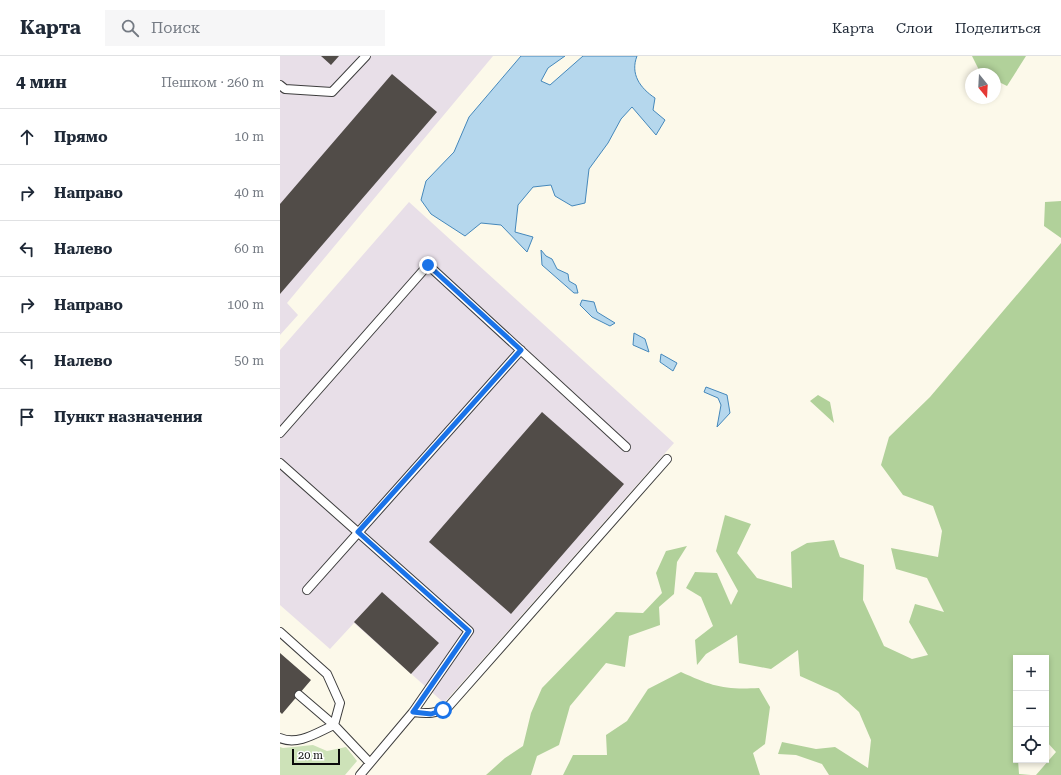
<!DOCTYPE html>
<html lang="ru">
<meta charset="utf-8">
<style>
:root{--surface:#fff;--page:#f6f6f7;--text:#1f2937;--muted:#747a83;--line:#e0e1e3}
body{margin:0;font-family:"Roboto Serif",serif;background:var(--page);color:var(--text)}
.controls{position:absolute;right:12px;bottom:12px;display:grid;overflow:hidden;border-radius:0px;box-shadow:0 2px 6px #0003}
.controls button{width:36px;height:36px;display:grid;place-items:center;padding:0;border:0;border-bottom:1px solid var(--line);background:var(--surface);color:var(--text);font:20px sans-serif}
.compass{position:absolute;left:685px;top:12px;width:36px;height:36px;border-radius:50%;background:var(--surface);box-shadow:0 2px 6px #0003;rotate:162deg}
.scale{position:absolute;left:12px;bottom:10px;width:48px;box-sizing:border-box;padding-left:4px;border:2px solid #0a0a0a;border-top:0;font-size:11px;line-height:14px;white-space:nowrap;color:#0a0a0a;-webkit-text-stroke:3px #fff;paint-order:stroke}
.stop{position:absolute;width:12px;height:12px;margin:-9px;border:3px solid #1a73e8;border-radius:50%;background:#fff}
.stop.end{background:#1a73e8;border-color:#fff;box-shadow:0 1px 4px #0008}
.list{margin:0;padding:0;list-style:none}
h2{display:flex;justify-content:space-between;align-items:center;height:52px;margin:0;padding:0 16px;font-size:17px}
h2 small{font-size:13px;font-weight:400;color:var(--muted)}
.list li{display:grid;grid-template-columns:26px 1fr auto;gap:12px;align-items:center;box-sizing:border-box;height:56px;padding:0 16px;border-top:1px solid var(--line)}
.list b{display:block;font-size:15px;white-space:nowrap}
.list em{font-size:13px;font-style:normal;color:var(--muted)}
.icon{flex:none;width:22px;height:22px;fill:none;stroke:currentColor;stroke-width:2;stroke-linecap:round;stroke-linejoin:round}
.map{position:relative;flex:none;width:781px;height:719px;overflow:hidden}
header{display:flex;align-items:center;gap:24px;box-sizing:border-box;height:56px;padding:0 20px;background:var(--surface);border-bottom:1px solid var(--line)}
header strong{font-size:19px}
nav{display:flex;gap:22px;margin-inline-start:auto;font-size:14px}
.search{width:280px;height:36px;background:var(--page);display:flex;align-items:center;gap:10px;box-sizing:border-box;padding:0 14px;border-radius:0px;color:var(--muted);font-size:15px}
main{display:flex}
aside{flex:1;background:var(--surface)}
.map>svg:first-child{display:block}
</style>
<header>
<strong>Карта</strong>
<div class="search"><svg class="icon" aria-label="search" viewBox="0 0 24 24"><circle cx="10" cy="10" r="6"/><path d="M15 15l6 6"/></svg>Поиск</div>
<nav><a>Карта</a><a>Слои</a><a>Поделиться</a></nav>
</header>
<main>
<aside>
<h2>4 мин<small>Пешком · 260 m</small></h2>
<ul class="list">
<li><svg class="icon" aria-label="ahead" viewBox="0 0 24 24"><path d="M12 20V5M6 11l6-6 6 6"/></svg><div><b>Прямо</b></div><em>10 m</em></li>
<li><svg class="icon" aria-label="right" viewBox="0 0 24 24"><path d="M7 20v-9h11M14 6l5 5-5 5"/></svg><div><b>Направо</b></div><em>40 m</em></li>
<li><svg class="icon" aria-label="left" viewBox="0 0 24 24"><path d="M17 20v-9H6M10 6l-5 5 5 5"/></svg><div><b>Налево</b></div><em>60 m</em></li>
<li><svg class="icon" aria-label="right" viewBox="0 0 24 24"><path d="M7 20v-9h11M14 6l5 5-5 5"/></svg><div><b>Направо</b></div><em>100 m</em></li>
<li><svg class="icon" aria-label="left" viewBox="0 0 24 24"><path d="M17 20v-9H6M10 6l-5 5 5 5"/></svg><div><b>Налево</b></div><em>50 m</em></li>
<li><svg class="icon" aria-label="arrive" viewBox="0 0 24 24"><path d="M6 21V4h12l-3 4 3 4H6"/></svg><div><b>Пункт назначения</b></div></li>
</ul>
</aside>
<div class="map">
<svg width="781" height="719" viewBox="0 0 781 719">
<rect width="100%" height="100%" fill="#fcf9ea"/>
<path fill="#e8dfe8" d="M0,0H213L7,247L18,259L0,279Z
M129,146L394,387L164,647L74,567L50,593L0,549V294Z"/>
<path fill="#cde2b8" d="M33,689L47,695L66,691L77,705L65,719H0V691L3,692Z"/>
<path fill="#b1d19a" d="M692,0H746L727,30L715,24V18H701Z
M781,145V182L764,170L765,146Z
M781,187V719H756L776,696L766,685V602H736V704H738L739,718L751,719H549L542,708L516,699L498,698L502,686L536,693L555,691L588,712L591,684L579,656L558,637L520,620L518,594L491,613L459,607L457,579L426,598L417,609L415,584L433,570L421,541L406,532L415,516L437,517L451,549L458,535L436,495L445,459L471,468L457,497L477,522L512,532L511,496L527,487L554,484L560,501L584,509L583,544L604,590L632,603L648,599L629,566L635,548L664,556L647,522L616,513L611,492L658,501L662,475L653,450L623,439L601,409L609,381L650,341Z
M538,339L550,346L554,367L530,345Z
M407,490L397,506L394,538L379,551L380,569L349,580L345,611L326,607L290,650L279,689L257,700L251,719H206L225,702L243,690L251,657L262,632L336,556L363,557L382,537L376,517L386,495Z
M401,616C432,630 443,634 479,632L490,651L485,688L473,697L480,719H283L293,699H327L326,679L347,665L368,633Z"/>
<path fill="#b5d7ed" stroke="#4588bb" d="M241,0H285L268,12L261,25L270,29L303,0H357C350,18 360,32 375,42L373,54L385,64L376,79L352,51L341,63L328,87L309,113L305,147L292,150L275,140L271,129L253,131L238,149L235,176L253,181L247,196L221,169L201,167L185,180L151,158L141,144L146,125L174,96L189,61Z
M261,194L266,200L272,203L277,213L288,218L289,225L296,229L298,237H294L262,209Z
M302,244L314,246L317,256L335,267L330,270L312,261L300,249Z
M354,277L365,283L369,296L353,289Z
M381,298L397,307L393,315L380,306Z
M426,331L447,339L450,357L437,371L441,349L438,342L424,336Z"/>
<path fill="#514c48" d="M41,0H59L51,9Z
M112,18L157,56L0,238V148Z
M262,356L344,428L231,558L149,486Z
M102,536L159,587L131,618L74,566Z
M0,597L31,624L2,658L0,656Z"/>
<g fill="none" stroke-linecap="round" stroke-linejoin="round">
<defs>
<path id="service" d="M0,29L5,33L52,36L86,0
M0,377L148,209L346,391
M0,407L189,575L133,656L80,719
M27,534L241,294
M0,576L47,618L60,647L54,669C38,676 18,690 0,682
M19,639L54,669L90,707
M133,656C147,658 157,658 169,650L387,403"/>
</defs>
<use href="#service" stroke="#3d3d3d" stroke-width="10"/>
<use href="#service" stroke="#fff" stroke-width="8"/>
</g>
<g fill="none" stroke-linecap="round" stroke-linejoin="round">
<path stroke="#1a73e8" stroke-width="5" d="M148,209L241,294L78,476L189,575L133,656L151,658L163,654"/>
</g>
</svg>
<div class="controls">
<button>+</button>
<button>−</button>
<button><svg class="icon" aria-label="locate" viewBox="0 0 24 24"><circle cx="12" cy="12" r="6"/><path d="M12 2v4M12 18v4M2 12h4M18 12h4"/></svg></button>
</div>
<svg class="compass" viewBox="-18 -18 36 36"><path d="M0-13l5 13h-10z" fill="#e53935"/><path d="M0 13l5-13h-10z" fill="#747a83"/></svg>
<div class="scale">20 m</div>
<div class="stop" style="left:163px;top:654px"></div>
<div class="stop end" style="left:148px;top:209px"></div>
</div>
</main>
